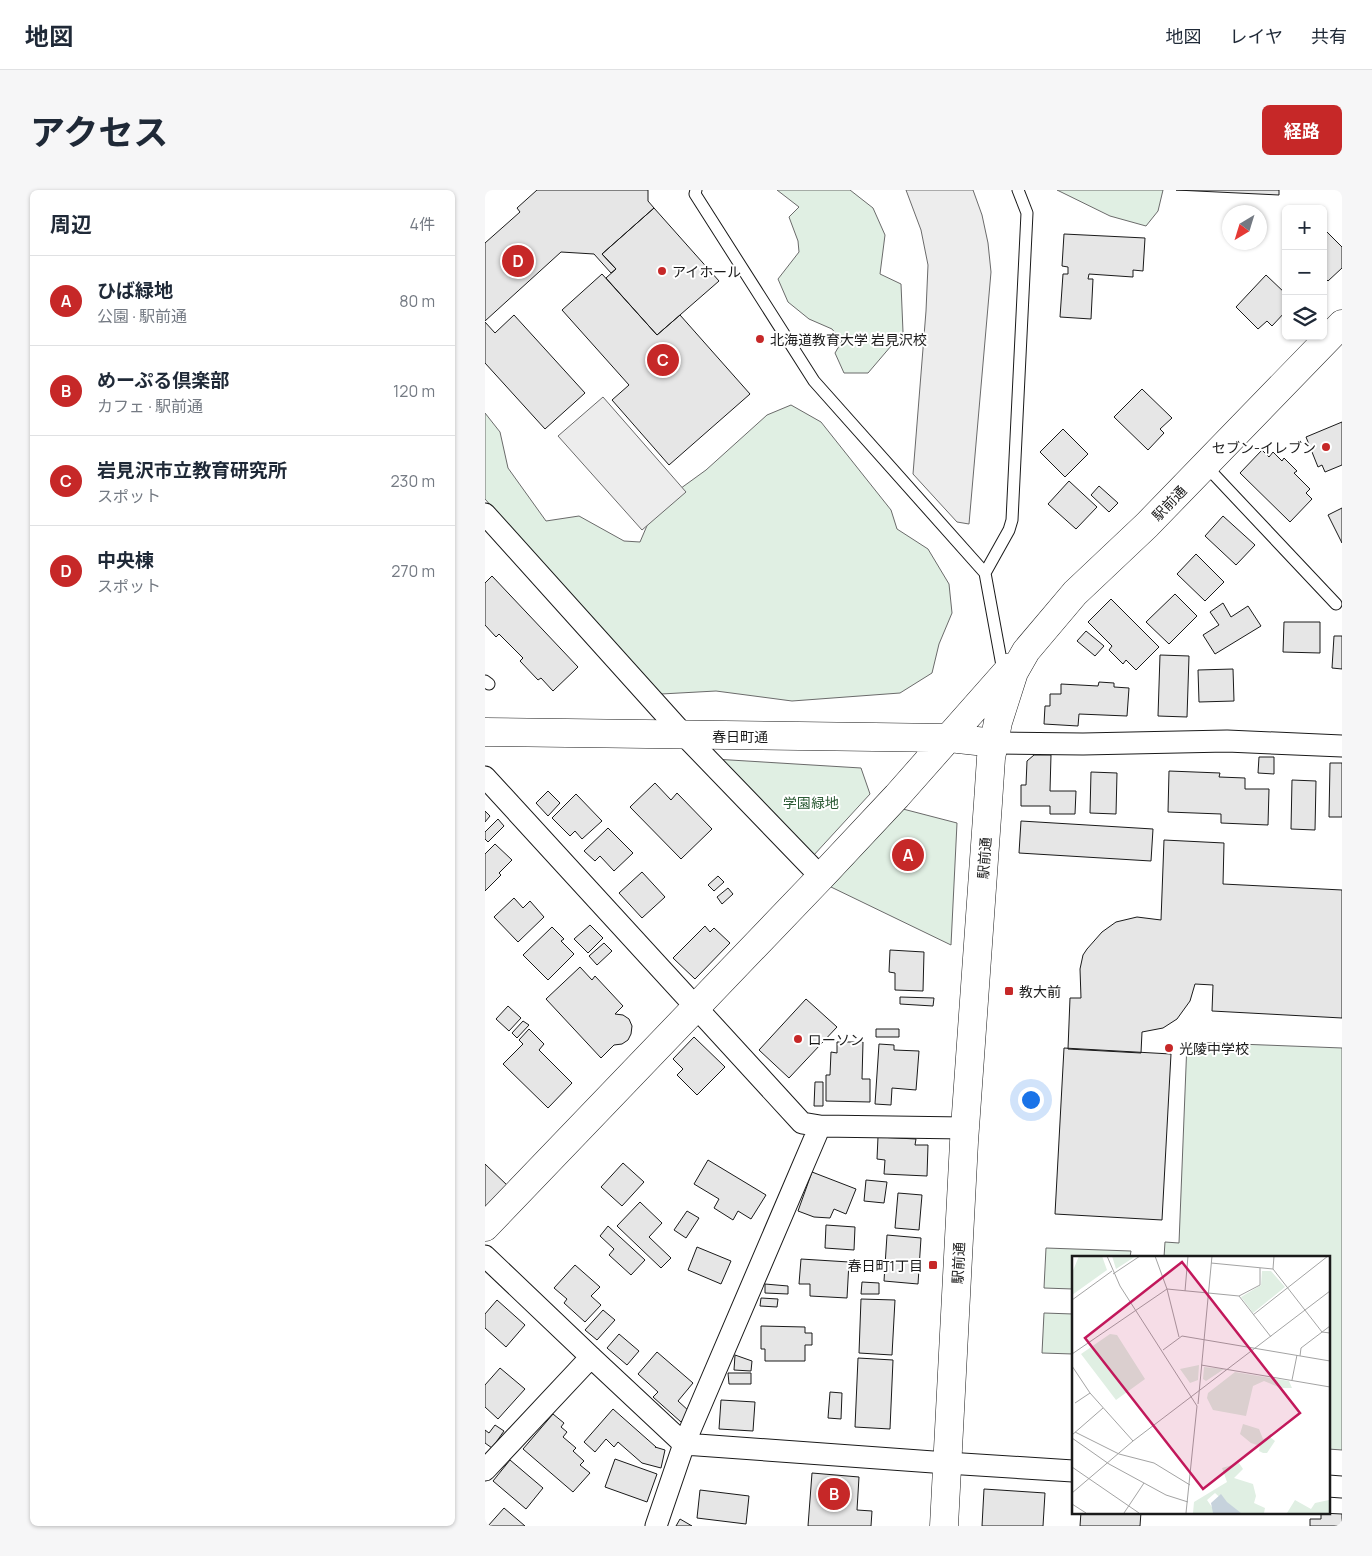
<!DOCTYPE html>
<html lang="ja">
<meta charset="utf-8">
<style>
:root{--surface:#fff;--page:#f6f6f7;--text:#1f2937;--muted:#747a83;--line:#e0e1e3;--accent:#c62828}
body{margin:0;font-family:Manrope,"Noto Sans JP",sans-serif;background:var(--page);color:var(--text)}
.controls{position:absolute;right:15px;top:15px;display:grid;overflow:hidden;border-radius:8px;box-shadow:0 1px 4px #0004}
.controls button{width:45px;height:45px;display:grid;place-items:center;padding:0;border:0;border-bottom:1px solid var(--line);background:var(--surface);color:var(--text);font:25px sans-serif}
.compass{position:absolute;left:737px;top:15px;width:45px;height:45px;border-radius:50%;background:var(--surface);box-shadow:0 1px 4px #0004;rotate:218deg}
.you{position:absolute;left:545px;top:909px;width:18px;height:18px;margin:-12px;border:4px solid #fff;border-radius:50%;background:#1a73e8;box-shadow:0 0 0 8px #1a73e833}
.badge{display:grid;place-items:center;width:32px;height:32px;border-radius:50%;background:var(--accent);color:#fff;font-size:16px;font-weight:700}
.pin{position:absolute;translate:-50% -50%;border:2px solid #fff;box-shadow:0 1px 5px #0006}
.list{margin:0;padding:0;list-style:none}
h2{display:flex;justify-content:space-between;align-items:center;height:65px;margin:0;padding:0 20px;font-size:21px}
h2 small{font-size:16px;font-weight:400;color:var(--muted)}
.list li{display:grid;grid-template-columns:32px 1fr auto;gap:15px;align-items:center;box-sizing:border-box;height:90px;padding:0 20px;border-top:1px solid var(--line)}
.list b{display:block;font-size:19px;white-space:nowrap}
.list p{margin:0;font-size:16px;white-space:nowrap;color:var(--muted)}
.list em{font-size:16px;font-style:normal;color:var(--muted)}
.icon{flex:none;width:28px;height:28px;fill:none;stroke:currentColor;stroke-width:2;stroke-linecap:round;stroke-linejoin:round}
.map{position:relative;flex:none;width:857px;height:1336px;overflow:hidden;border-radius:8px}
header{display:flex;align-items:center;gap:30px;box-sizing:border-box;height:70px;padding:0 25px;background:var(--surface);border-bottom:1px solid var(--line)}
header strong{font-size:24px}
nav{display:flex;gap:28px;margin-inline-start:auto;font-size:18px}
.intro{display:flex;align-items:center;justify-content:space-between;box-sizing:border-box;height:120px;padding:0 30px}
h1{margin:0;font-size:35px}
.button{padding:12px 22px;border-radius:8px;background:var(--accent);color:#fff;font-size:18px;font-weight:700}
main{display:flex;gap:30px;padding:0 30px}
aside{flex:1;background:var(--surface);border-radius:8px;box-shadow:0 1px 4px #0004}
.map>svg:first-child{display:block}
</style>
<header>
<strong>地図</strong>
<nav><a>地図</a><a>レイヤ</a><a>共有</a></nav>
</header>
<div class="intro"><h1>アクセス</h1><a class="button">経路</a></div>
<main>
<aside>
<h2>周辺<small>4件</small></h2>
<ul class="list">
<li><span class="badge">A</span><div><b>ひば緑地</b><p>公園 · 駅前通</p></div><em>80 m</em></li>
<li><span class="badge">B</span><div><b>めーぷる倶楽部</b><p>カフェ · 駅前通</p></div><em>120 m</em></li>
<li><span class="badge">C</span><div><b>岩見沢市立教育研究所</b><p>スポット</p></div><em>230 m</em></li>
<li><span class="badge">D</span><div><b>中央棟</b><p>スポット</p></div><em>270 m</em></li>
</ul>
</aside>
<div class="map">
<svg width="857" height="1336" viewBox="0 0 857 1336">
<rect width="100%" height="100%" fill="#fff"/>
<path fill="#e0efe3" stroke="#6a6a6a" d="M292,0H365L388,18L400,45L395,84L416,94L418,142L383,183H359L350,163L357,151L347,139L324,129L303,112L293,89L314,62L313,51L304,27L314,17Z
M572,0H678L673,21L661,36L625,26Z
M306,215L336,232L406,320L412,339L443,359L464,394L467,423L454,454L447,483L415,503L307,511L231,501L176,504L0,309V223L15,242L23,278L61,331L94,326L139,351L155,352L170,317L221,280L282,225Z
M229,569L376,578L385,604L328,666Z
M418,619L472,633L466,755L346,697Z
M702,852L857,858V1260L843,1259V1067H679L680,1052L694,1053Z
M561,1058L646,1061L645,1067H588V1099L559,1098Z
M559,1123L588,1124V1164L557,1163Z"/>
<path fill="#ededed" stroke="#6a6a6a" d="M421,0H488L497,25L503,53L506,82L484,334L472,332L428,284L441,121L443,75L436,40Z
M118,207L201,302L157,340L73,246Z"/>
<path fill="#e6e6e6" stroke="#1a1a1a" d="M52,0H163V11L169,18L117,64L131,79L126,83L109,64L76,62L0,131V53L35,22L32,18Z
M691,0H794V5Z
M169,18L234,91L172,145L121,88L131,79L117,64Z
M838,38L857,57V78L843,91L838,86Z
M579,44L660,48L658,81L648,80V87L604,84L603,89H608L606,129L575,127L578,84H583V77L577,76Z
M117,84L172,145L195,125L265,204L184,275L127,210L144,195L77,120Z
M781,85L801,104V121L787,136L782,131L773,139L751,117Z
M29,125L100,203L60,239L0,173V132L10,143Z
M657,199L687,228L675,239L679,243L663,260L629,227Z
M857,232V275L840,282L837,275L833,277L821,247Z
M578,239L603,264L580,287L555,262Z
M777,260L784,267L788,262L797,271L799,268L812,281L809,283L825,299L821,303L827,309L805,332L755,283Z
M584,291L612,317L591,339L563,314Z
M614,296L633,313L624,322L606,305Z
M857,318V353L843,325Z
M738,326L770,355L751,375L720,346Z
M711,364L739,392L720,411L692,384Z
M7,386L93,477L68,501L56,488L53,490L35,471L38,468L14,444L11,447L0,435V393Z
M690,404L712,426L684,454L661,432Z
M626,409L674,457L651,480L641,470L638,474L624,460L627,456L603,432Z
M738,413L746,427L763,416L776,436L730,464L718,445L734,435L725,422Z
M799,432H835V463L798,462Z
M601,441L619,456L610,466L592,451Z
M849,446H857V479L847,478Z
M675,465L704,466L702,527L673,526Z
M748,479L749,511L714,512L713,480Z
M614,492L629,493V497L644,498L642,526L594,524L593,536L559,534L560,516H565V504H576V494L613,496Z
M549,565H566L565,601H591L590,624H565V616H536V595H541L542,571Z
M774,567H789V584L773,583Z
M845,573H857V627H844Z
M684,581L735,583L734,587L760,588V599H784L783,635L736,633V624L683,622Z
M606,582L632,583L631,624L605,623Z
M807,590L831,591L830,640L806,639Z
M170,593L186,610L192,603L227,639L196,669L145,617Z
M63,601L75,613L63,626L51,613Z
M91,604L117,631L97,649L90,641L85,646L67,628Z
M0,621L5,626L0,632Z
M13,629L19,636L3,652L0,649V642Z
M536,631L668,639L666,671L534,663Z
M123,638L148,663L129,681L115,666L110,671L99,661Z
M679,650L739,653L738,694L857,700V828L727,821L728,795L710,794L705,811L692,829L678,838L657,842L656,863L583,859L585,808H596L595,779L598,765L602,759L617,742L631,732L652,727L676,730Z
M10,654L27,670L14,683L16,685L0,701V664Z
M157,682L180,707L157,728L134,703Z
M233,686L239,692L229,701L223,695Z
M243,698L248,704L237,714L232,707Z
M29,708L38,718L45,711L59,727L33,752L9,727Z
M105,735L118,748L103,763L89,749Z
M220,736L225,742L229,738L245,753L210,789L188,768Z
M67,737L79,749L76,751L89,764L63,790L38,765Z
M119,753L127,761L112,775L104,766Z
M405,760L439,762L438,801L410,800V783L404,782Z
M95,777L107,790L110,786L138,816L130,824L138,825L144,829L147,836L146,844L143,850L137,854L129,855L116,868L61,809Z
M415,807L449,808L448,816L415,814Z
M321,809L352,837L304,888L274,860Z
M23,816L36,828L24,841L11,829Z
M38,831L44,835L32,848L27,843Z
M44,839L59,854L54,860L87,893L63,918L18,874L38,854L34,850Z
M391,839H414V847H391Z
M209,847L240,877L212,905L192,885L198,879L188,869Z
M352,852H378L377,889H385V912L341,911V885H345L346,862L352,863Z
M394,854L409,855V860L434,861L431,900L407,898L406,915L390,914Z
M579,858L686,864L677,1030L570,1024Z
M330,892H338V916H329Z
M393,947L431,949L430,955H443L442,986L399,984L400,970L392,969Z
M223,970L281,1005L266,1029L253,1021L248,1030L229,1018L234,1009L209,994Z
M138,973L159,992L137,1016L116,997Z
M0,974L23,996L0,1019Z
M327,982L371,999L361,1024L349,1019L345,1028L329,1027L313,1021Z
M381,990L402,992L399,1013L379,1011Z
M413,1003L437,1005L434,1040L410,1038Z
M155,1012L177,1033L164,1047L186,1068L176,1078L132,1036Z
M202,1021L214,1028L201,1048L189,1040Z
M341,1035L370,1037L369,1060L340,1058Z
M123,1036L160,1070L146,1085L124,1065L129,1059L115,1046Z
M402,1045L436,1048L433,1094L399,1091Z
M212,1057L246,1071L236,1094L203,1080Z
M316,1069L364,1072L362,1108L325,1106V1094H314Z
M90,1075L115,1097L106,1106L116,1115L100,1132L79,1113L82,1109L69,1098Z
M377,1092L394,1093V1104H376Z
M280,1094L303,1096V1104L280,1103Z
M276,1108L293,1109L292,1117L275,1116Z
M376,1109L410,1110L407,1165L374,1163Z
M12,1110L40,1135L21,1157L0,1138V1124Z
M118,1120L130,1130L112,1150L100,1140Z
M276,1136L320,1137V1143H327V1155H320V1171H280V1159H276Z
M134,1144L154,1161L142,1175L122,1158Z
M172,1162L208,1193L193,1211L205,1222L196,1232L168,1207L173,1202L153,1184Z
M250,1165L267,1171L266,1181L249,1180Z
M373,1168L408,1170L405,1239L370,1237Z
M15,1178L40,1199L13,1229L0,1217V1195Z
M243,1183H266V1194H244Z
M345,1202L357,1203L356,1229L343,1228Z
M236,1210L270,1212L268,1241L234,1239Z
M128,1219L171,1257H170L180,1260L176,1278L157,1273L133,1252L129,1257L121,1249L110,1262L99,1252Z
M68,1224L79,1233L76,1237L82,1242L78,1247L91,1258L88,1261L99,1271L95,1275L105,1283L88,1302L38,1259Z
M10,1235L19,1241L7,1258L0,1253V1240L4,1243Z
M130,1269L172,1284L162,1312L120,1297Z
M25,1270L58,1298L41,1319L8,1291Z
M327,1283L374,1287L372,1320L387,1321L386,1336H323Z
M499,1299L560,1303L558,1336H497Z
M215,1300L264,1306L261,1334L212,1328Z
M19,1318L40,1336H3Z
M596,1322H656L655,1336H595Z
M836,1323L857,1324V1336H825V1329H836Z
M195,1329L207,1336H191Z"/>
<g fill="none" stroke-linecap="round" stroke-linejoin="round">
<defs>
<path id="service" d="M211,0L210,4L329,191L500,383L518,481
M720,275L851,414
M500,383L524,340L527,330L542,23L533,0
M0,491L4,494"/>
<path id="minor" d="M0,324L199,545L336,687
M510,553L598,554L742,551L857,556
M0,587L317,933L335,936L480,938
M335,936L199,1254L462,1273L588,1281
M0,1066L106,1167L199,1254L171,1336
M0,1280L106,1167
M843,1296L857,1297"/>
<path id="tertiary" d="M0,542L464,548L510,553
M0,1037L336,687L412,606L526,477
M459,1336L479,952L503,613L506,568L513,532L529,482L541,461L590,403L662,335L857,134"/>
</defs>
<use href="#service" stroke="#1a1a1a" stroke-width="13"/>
<use href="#minor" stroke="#1a1a1a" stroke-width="23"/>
<use href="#tertiary" stroke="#1a1a1a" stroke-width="29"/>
<use href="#service" stroke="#fff" stroke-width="11"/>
<use href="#minor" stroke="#fff" stroke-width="21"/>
<use href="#tertiary" stroke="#fff" stroke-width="28"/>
</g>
<g fill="#c62828" stroke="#fff" stroke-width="2">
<circle cx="177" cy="81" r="5"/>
<circle cx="275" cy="149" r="5"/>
<circle cx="841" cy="257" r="5"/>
<rect x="519" y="796" width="10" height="10" rx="2.5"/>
<circle cx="313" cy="849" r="5"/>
<circle cx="684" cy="858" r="5"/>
<rect x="443" y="1070" width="10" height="10" rx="2.5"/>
</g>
<g text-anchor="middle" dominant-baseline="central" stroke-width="4" stroke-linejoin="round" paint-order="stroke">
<g font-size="14" fill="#1a1a1a" stroke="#fff" text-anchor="start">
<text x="187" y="81">アイホール</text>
<text x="285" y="149">北海道教育大学 岩見沢校</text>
<text x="831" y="257" text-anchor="end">セブン-イレブン</text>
<text x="534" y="801">教大前</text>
<text x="323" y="849">ローソン</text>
<text x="694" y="858">光陵中学校</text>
<text x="438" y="1075" text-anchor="end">春日町1丁目</text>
</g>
<g font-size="14" fill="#1a1a1a" stroke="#fff">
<text transform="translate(684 313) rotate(-46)">駅前通</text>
<text x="255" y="546">春日町通</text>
<text transform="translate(499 668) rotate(-86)">駅前通</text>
<text transform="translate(473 1073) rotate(-87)">駅前通</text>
</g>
<g font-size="14" fill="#2b5a34" stroke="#fff">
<text x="326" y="612">学園緑地</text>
</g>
</g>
<g transform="translate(587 1066)">
<rect width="258" height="258" fill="#fff"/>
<path d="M7,0H30L35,14L0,39V17ZM40,0H64L44,13ZM190,15H199L213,31L181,57L169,41L189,29ZM38,78L45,79L73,123L44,144L9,98ZM127,109L126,124L118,127L108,113ZM132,111L152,113L134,125L131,123ZM163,116L217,125L220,132H209L192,125L181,130L174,160L141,154L135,142L136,137ZM171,168L187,173L191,183L198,181L203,185L195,197H191L187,195L188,190L179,187L168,178ZM167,207L171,213L162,222L181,228L184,240L182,247L193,252L192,257H165L143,237L135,244L144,257H121L122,246L155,226L150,212ZM223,244L239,253L243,247L257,244V257H215Z" fill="#e0efe3"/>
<path d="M149,238L155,246L169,257H141L139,247Z" fill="#c6d2dc"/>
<path fill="none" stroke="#a3a3a3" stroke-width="1" d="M35,0L48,30L125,150L114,257M83,0L95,33L167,40L188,29V12M202,0L201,13L250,76L258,77M139,7L201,13M41,18L68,0M113,35L116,0M167,40L199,81M0,44L40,15M181,59L256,0M91,94L110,80L258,105M0,98L95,33L107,81M228,100L229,92L258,70M129,109L258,131M0,110L18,137L61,185M220,124L225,99M3,147L18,137M126,148L140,0M3,176L47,198L82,207L118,229M0,179L31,152M0,182L37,208L94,239L116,246M0,211L67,257M0,237L61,185L258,35M0,248L14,257M52,257L72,227"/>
<path fill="#c2185b" fill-opacity="0.15" stroke="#c2185b" stroke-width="2.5" d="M110,6L228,157L131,233L13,82Z"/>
<rect width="258" height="258" fill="none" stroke="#1a1a1a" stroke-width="2.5"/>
</g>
</svg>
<div class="controls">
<button>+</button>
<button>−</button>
<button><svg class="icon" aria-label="layers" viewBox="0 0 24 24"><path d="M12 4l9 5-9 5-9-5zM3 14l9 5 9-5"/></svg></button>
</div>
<svg class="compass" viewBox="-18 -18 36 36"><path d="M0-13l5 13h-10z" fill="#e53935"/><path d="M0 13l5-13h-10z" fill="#747a83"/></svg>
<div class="you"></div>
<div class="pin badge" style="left:423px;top:665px">A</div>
<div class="pin badge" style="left:349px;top:1304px">B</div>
<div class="pin badge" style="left:178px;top:170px">C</div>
<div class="pin badge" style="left:33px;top:71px">D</div>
</div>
</main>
